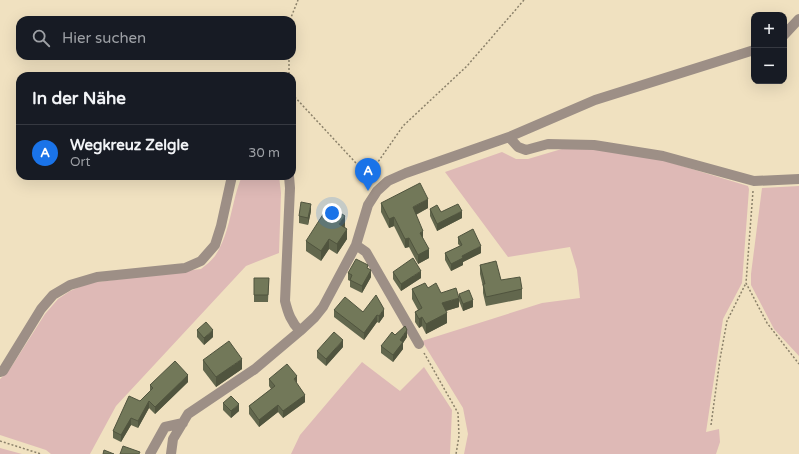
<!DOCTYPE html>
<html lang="de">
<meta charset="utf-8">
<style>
:root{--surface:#171b24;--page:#20242c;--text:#f1f3f6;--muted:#9ea1a6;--line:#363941;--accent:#1a73e8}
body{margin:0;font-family:"Varela Round",sans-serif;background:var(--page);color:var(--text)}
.controls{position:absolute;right:12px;top:12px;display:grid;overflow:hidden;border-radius:8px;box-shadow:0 4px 16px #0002}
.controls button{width:36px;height:36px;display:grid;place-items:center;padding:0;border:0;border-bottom:1px solid var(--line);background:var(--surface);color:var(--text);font:20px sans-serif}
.you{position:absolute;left:332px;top:213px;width:14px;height:14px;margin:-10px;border:3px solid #fff;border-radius:50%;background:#1a73e8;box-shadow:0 0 0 6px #1a73e833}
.badge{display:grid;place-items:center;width:26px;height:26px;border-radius:50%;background:var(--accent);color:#fff;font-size:13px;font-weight:700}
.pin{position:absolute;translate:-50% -33px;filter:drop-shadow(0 1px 2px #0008)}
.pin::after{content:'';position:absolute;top:21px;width:14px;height:12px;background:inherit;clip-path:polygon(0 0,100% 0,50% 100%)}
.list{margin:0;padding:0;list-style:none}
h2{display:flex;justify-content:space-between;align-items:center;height:52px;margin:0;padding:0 16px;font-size:17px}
h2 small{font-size:13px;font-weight:400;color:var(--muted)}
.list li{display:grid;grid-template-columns:26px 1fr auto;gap:12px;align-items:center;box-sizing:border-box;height:56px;padding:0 16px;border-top:1px solid var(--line)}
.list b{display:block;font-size:15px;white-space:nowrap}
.list p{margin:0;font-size:13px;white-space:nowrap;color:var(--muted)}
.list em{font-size:13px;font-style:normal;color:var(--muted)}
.icon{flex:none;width:22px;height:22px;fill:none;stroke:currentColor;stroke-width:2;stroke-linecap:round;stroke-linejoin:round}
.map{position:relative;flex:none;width:799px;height:454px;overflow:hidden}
.search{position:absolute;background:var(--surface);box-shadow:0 4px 16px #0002;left:16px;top:16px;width:280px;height:44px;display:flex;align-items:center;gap:10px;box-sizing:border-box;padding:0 14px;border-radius:12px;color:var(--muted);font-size:15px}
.panel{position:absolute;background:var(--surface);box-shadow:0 4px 16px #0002;left:16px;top:72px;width:280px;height:108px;border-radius:12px}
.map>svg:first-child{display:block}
</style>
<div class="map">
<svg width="799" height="454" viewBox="0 0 799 454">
<rect width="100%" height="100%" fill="#f0e1c0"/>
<path fill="#deb9b6" d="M565,148L605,149L659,159L748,186L749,189L742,283L723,319L706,432L719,429L720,442L716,454H464L468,434L463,408L422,341L542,303L580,298L577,270L570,247L508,257L445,172L502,152L516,159H528Z
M242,176H279L281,193L279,253L246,266L116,406L90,454H51L46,450L0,435V379L10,369L45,314L58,299L70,291L89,283L201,269C206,265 211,261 215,256C231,232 231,202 242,176Z
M799,186V356L774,329L751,285V274L762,188Z
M362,362L400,391L424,367L452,410L450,454H291L300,435Z
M0,448L22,454H0Z"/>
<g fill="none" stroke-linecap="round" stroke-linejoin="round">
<path stroke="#8b816a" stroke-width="1.5" stroke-dasharray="2 2" stroke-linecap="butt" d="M290,20L298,0
M289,56V76
M292,94L368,176L372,183
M371,180L378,162L403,126L467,66L524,0
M753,191L746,283L767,323L799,364
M424,353L458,413L459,436L456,454
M711,425L720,359L727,321L746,283
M0,441L41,454"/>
<path stroke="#9d8f86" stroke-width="10" d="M784,35L799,19
M509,137L518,147L526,150L548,144L594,145L663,156L754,181L799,179
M289,176L290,188L285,301C288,313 291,322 300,331
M356,245L366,252L419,344
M0,372L3,371L41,309L53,295L70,285L97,277L185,268L201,261L215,245L221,226L232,176
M150,454L165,427L183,423
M171,454L173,439L188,414L255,369L300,331L315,317L323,307L356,245L368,205L377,191L388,181L406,173L509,137L595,100L754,50"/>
</g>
<path fill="#62674d" d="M381,203L428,208L416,215L429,258L418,264L409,247L405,248L394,226L389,228L381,212Z
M430,209L462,218L437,231L430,216Z
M311,211L308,225L299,223V216Z
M345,226L347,239L337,254L329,249L321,261L306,251V241Z
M458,237L481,253L463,262V265L451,271L445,260V253L460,246L458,244Z
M480,265L501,280L522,289V299L486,306L483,293V287L480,274Z
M368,268L371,277L362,293L350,287V281L348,280V273Z
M393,272L421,278L401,291L393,279Z
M254,278H269L268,302H254Z
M428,288L441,293L459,307L446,311L447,323L426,334L422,326L419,328L415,322V312L418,310L412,299V289Z
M459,294L473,307L463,311L459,301Z
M334,310L363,312L384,316L379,323L377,322L364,340L334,317Z
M197,330L213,337L204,345L197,337Z
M395,335L407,337L403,343V349L393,362L381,353V346Z
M343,347L326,366L317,358V351Z
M203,360L242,369L216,387L203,370Z
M269,379L297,384L305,402L283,418L278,412L259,427L249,414V406L271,389L269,386Z
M188,382L155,414L149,408L138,428L131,425L121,442L113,438V431L140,401L150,391V385Z
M223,403L239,411L231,418L223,410Z"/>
<path fill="#50543e" d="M428,199V208L413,216V207Z
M311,204V211L308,225V218Z
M462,211V218L437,231V224Z
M345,216V226L339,234V224Z
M394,217V226L389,228V219Z
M347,229V239L337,254V244Z
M423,231V240L420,233Z
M409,238V247L405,248V239Z
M329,239V249L321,261V251Z
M481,246V253L463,262V265L451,271V264L462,256Z
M429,249V258L418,264V255Z
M371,270V277L362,293V286Z
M421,271V278L401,291V284Z
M459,298V307L442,312V303Z
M473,300V307L463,311V304Z
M384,309V316L379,323V316Z
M447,313V323L426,334V324Z
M377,315V322L364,340V333Z
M422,317V326L419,328V319Z
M213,330V337L204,345V338Z
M407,330V337L403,343V349L393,362V355L400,340Z
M343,340V347L326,366V359Z
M242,359V369L216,387V377Z
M188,375V382L155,414V407Z
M297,376V383L294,379Z
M305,395V402L283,418V411Z
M149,401V408L138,428V421Z
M239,404V411L231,418V411Z
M278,405V412L259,427V420Z
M131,418V425L121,442V435Z"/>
<path fill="#727859" stroke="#50543e" d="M420,183L428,199L413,207L423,231L420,233L429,249L418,255L409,238L405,239L394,217L389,219L381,203Z
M301,202L311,204L308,218L299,216Z
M458,204L462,211L437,224L430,209L437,205L441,212Z
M329,205L345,216L339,224L347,229L337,244L329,239L321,251L306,241Z
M473,229L481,246L462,256L463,258L451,264L445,253L462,245L458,237Z
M413,258L421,271L401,284L393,272Z
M356,259L368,265L367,268L371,270L362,286L350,280L352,275L348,273Z
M496,261L501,280L520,277L522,289L486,297L483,284H485L480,265Z
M254,278H269L268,295H254Z
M425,283L428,288L436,283L441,293L456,288L459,298L442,303L447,313L426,324L422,317L419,319L415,312L422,308L412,289Z
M469,290L473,300L463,304L459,294Z
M376,295L384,309L379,316L377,315L364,333L334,310L345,297L363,312Z
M206,322L213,330L204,338L197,330Z
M405,326L407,330L400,340L403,342L393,355L381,346L392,332L395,335Z
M334,332L343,340L326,359L317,351Z
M229,341L242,359L216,377L203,360Z
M175,361L188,375L155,407L149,401L138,421L131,418L121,435L113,431L129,396L140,401L153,388L150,385Z
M287,364L297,376L294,379L305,395L283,411L278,405L259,420L249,406L275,386L269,379Z
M231,396L239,404L231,411L223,403Z
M123,446L140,452L139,454H120Z
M104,450L114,454H103Z"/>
</svg>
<div class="controls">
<button>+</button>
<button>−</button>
</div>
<div class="you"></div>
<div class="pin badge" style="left:368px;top:191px">A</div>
<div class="search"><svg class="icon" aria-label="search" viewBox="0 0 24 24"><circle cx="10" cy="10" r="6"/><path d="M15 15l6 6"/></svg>Hier suchen</div>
<section class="panel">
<h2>In der Nähe<small></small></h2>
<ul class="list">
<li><span class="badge">A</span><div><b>Wegkreuz Zelgle</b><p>Ort</p></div><em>30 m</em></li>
</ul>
</section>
</div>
